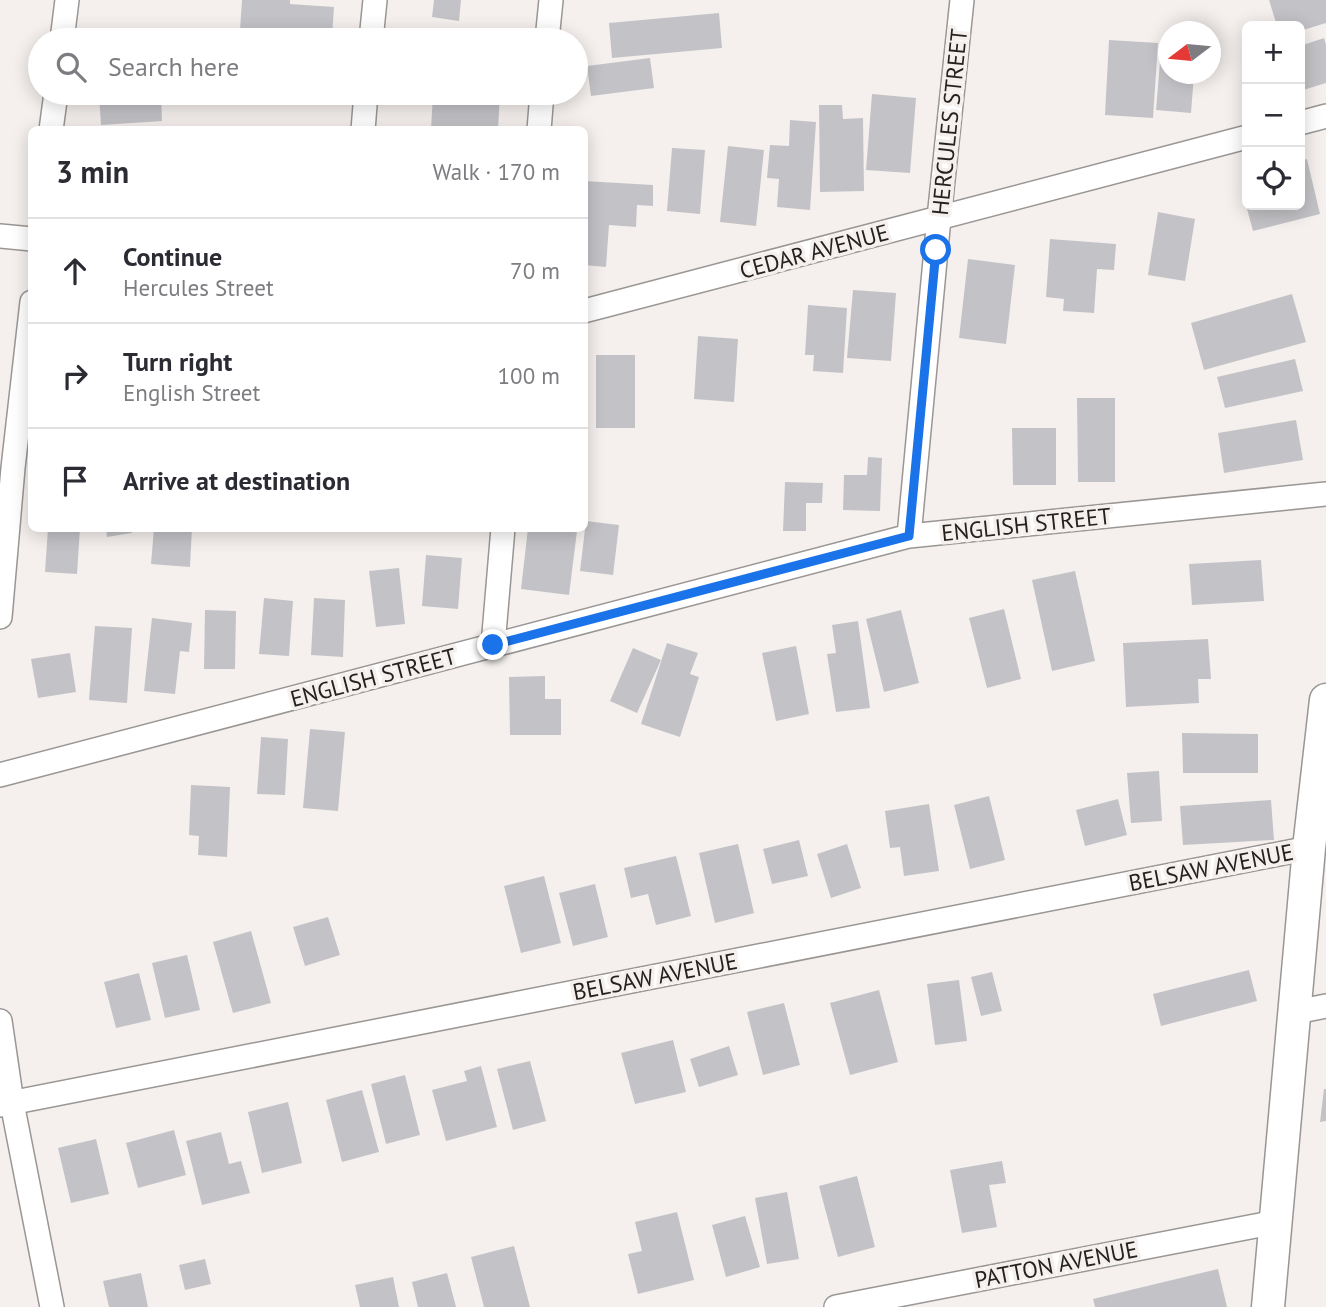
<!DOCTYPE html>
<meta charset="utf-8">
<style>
:root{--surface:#fff;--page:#f7f7f7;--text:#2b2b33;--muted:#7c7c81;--line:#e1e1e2}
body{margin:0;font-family:"PT Sans",sans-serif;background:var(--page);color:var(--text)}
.controls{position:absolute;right:21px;top:21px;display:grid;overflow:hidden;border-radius:10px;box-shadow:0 4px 18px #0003}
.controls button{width:63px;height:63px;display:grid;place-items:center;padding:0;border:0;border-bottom:2px solid var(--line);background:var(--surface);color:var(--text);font:35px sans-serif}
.compass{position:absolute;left:1158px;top:21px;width:63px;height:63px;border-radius:50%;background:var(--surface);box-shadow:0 4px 18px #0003;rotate:254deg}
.stop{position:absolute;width:21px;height:21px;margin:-16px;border:5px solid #1a73e8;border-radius:50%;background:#fff}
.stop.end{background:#1a73e8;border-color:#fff;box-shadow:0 2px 7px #0008}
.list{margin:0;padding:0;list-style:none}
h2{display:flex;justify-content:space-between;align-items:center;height:91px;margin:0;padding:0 28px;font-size:30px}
h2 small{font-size:23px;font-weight:400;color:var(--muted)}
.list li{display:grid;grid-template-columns:46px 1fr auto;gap:21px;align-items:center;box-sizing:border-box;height:105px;padding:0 28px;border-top:2px solid var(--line)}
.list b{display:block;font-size:26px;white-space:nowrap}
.list p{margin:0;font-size:23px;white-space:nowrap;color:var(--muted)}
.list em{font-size:23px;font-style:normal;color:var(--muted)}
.icon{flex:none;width:38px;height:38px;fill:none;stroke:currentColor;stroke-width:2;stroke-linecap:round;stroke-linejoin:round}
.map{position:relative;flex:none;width:1326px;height:1307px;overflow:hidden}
.search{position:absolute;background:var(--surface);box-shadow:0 4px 18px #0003;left:28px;top:28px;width:560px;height:77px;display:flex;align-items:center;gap:18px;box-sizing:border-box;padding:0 24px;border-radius:38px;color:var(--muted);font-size:26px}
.panel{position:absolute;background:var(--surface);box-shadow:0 4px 18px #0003;left:28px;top:126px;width:560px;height:406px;border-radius:10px}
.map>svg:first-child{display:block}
</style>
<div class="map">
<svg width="1326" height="1307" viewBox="0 0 1326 1307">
<rect width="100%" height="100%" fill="#f5f0ee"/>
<path fill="#c3c3c7" d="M242,0H290V4L334,7L332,37L240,30Z
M434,0H461L459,21L432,17Z
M1269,0H1326V23L1300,31V26H1277Z
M719,13L722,48L612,58L609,23Z
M1162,37L1168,38V74H1194L1191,113L1156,110Z
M1324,38L1326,45V83L1300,91V46Z
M1109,40L1158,43L1153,118L1105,115Z
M650,58L654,88L591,96L587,66Z
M143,93H161L162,121L101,125L99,96Z
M433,93H500L498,130H431Z
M872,94L916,98L910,173L866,170Z
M819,105H842L843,119L863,118L864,191L820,192Z
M790,120L816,122L810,210L777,207L779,179L767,178L770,145L789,146Z
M728,146L764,150L756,226L720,222Z
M672,148L705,150L700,214L667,211Z
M1307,159L1320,214L1253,231L1246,205H1300V161Z
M584,181L653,185V206L637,205L636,227L609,225L606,267L584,265Z
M1158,212L1195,219L1185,281L1148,275Z
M1050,239L1116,244L1114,270L1097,269L1094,313L1063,311L1064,299L1046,297Z
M968,259L1015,265L1006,344L959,338Z
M853,290L896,293L891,361L847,358Z
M1292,294L1306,342L1204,370L1191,323Z
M808,305L847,308L843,373L813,371L814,355H805Z
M698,336L738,339L734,402L694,399Z
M596,355H635V428H596Z
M1295,359L1303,391L1225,408L1217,377Z
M1077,398H1115V482H1078Z
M1296,420L1303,460L1224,473L1218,433Z
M1012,428H1056V485H1013Z
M868,457L882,458L880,511L843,510L844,475H867Z
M785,482L823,483L822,503H806V531H783Z
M586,521L619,525L613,575L580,571Z
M48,528H80L77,574L45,572Z
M106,528H131L132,533L107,537Z
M154,528H192L190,567L151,564Z
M528,528H554L577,531L569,595L521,589Z
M426,555L462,558L458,609L422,606Z
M1261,560L1264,601L1192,605L1189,564Z
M399,568L405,624L376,627L369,571Z
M1075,571L1095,661L1052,671L1032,580Z
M264,598L293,601L289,656L259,654Z
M314,598L345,600L343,657L311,655Z
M1004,609L1021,679L987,688L969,618Z
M205,610L236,611L235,669H204Z
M901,610L919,683L884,692L866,619Z
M152,618L192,623L189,652L180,651L175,694L144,691Z
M858,621L870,708L836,712L827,654L836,653L832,625Z
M95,626L132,628L127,703L89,700Z
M1208,639L1211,679H1198L1199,703L1126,707L1123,643Z
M667,643L698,653L690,674L699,677L680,737L641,724Z
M796,646L809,714L776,721L762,653Z
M633,648L661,660L637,713L610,701Z
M70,653L76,692L38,698L31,659Z
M545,676V699H561V735H510L509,677Z
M310,729L345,732L338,811L303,808Z
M1182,733L1258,734V773H1183Z
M261,737L288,739L285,795L257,794Z
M1159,771L1162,821L1131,823L1127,773Z
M191,785L230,787L227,857L198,855L199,836L189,835Z
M989,796L1005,860L970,869L954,805Z
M1118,799L1127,835L1085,846L1076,810Z
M1271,800L1274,840L1183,845L1180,806Z
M929,804L939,871L904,876L900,847L890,848L885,811Z
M799,840L808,876L772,884L763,849Z
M738,844L754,913L715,923L699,853Z
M847,844L861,888L831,898L817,854Z
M676,856L691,916L656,925L648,894L631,898L624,868Z
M544,876L561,943L521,953L504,886Z
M595,884L608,937L573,946L559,893Z
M328,917L340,955L305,966L293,927Z
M251,931L271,1003L233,1013L213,942Z
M187,955L200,1010L165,1018L152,963Z
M1249,970L1257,1001L1161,1026L1153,994Z
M992,972L1002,1011L981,1016L971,977Z
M139,973L151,1020L116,1028L104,982Z
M959,980L967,1041L935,1045L927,984Z
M879,990L898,1062L850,1075L830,1003Z
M784,1003L800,1065L763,1075L747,1012Z
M673,1040L686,1092L635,1104L621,1053Z
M729,1046L738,1075L699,1087L690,1059Z
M530,1061L546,1121L513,1130L497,1069Z
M481,1066L497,1127L446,1141L432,1090L467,1081L464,1071Z
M405,1075L420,1135L386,1144L371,1084Z
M1324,1089H1326V1121L1320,1122Z
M362,1090L379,1152L342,1162L326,1100Z
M288,1102L302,1163L262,1173L248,1112Z
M174,1130L186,1175L138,1188L126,1143Z
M221,1132L229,1164L241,1161L250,1193L202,1205L186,1141Z
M96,1139L109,1194L71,1203L58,1148Z
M1002,1161L1006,1183L989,1185L997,1227L962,1233L950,1170Z
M857,1176L875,1247L838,1257L819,1186Z
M787,1192L799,1259L767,1264L755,1198Z
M677,1212L694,1280L638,1294L628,1254L642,1251L635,1222Z
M745,1216L760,1267L726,1277L712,1225Z
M514,1246L530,1307H484L471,1257Z
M205,1259L211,1284L185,1290L179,1265Z
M1218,1269L1227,1307H1095L1093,1299Z
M141,1273L148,1307H109L103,1281Z
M447,1273L456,1307H418L412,1282Z
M393,1277L399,1307H360L355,1285Z"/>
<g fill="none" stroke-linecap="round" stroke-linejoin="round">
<defs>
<path id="street" d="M62,40L67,0
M371,40L375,0
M547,40L551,0
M1300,123L1326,116
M51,130L56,93
M363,130L366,93
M539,130L542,93
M0,236L32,239
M584,311L1247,137
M909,536L939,218L962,0
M0,617L13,468L32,302
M493,645L503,528
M0,775L909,536L1326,494
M1296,1012L1326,1006
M0,1021L12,1103L52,1307
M0,1105L1309,848
M836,1307L1276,1222"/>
<path id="secondary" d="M1268,1307L1309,848L1326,700"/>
</defs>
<use href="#street" stroke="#9a9694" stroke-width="26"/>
<use href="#secondary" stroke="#9a9694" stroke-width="35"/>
<use href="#street" stroke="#fff" stroke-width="23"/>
<use href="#secondary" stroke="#fff" stroke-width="32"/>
</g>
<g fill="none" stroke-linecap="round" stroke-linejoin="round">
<path stroke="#1a73e8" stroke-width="9" d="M493,645L909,536L936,250"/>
</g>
<g text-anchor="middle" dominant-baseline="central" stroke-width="7" stroke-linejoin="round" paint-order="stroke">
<g font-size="23" fill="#242221" stroke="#f5f0ee">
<text transform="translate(949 122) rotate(-84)">HERCULES STREET</text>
<text transform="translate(814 251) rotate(-15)">CEDAR AVENUE</text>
<text transform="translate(1026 524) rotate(-6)">ENGLISH STREET</text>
<text transform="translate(373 677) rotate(-15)">ENGLISH STREET</text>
<text transform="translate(1211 867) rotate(-11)">BELSAW AVENUE</text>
<text transform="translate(655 976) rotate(-11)">BELSAW AVENUE</text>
<text transform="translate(1056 1264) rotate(-11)">PATTON AVENUE</text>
</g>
</g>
</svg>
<div class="controls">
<button>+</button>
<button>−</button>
<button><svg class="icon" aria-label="locate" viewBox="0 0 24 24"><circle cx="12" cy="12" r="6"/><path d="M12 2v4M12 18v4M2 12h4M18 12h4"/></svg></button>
</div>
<svg class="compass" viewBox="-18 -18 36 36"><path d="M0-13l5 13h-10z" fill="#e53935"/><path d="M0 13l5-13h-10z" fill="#7c7c81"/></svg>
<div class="stop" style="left:936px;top:250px"></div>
<div class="stop end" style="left:493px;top:645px"></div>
<div class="search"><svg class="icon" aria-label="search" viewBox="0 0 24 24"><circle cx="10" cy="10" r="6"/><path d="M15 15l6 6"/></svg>Search here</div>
<section class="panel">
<h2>3 min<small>Walk · 170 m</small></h2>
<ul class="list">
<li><svg class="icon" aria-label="ahead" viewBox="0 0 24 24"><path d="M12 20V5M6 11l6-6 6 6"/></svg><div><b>Continue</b><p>Hercules Street</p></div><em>70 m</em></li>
<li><svg class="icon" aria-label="right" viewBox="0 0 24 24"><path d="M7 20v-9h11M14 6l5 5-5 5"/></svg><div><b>Turn right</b><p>English Street</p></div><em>100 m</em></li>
<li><svg class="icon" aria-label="arrive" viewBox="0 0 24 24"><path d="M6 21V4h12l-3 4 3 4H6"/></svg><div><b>Arrive at destination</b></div></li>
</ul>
</section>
</div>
